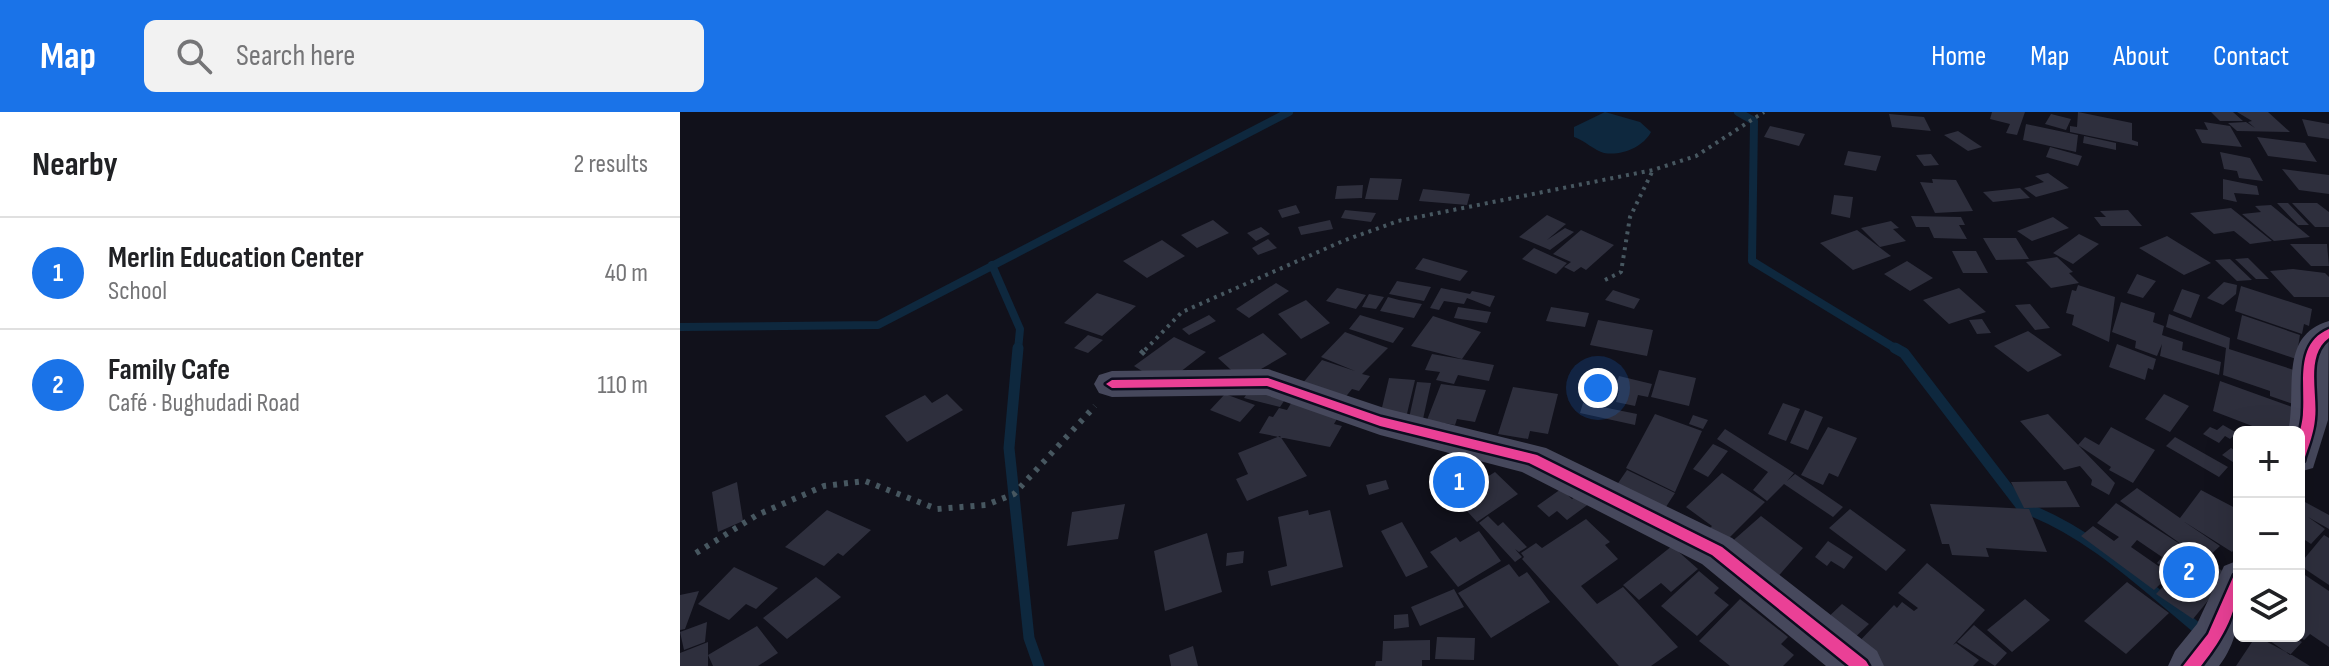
<!DOCTYPE html>
<meta charset="utf-8">
<style>
:root{--surface:#fff;--page:#f2f2f2;--text:#202124;--muted:#757577;--line:#e0e0e0;--accent:#1a73e8}
body{margin:0;font-family:"Sofia Sans Condensed",sans-serif;background:var(--page);color:var(--text)}
.controls{position:absolute;right:24px;bottom:24px;display:grid;overflow:hidden;border-radius:12px;box-shadow:0 8px 32px #0002}
.controls button{width:72px;height:72px;display:grid;place-items:center;padding:0;border:0;border-bottom:2px solid var(--line);background:var(--surface);color:var(--text);font:40px sans-serif}
.you{position:absolute;left:918px;top:276px;width:28px;height:28px;margin:-20px;border:6px solid #fff;border-radius:50%;background:#1a73e8;box-shadow:0 0 0 12px #1a73e833}
.badge{display:grid;place-items:center;width:52px;height:52px;border-radius:50%;background:var(--accent);color:#fff;font-size:26px;font-weight:700}
.pin{position:absolute;translate:-50% -50%;border:4px solid #fff;box-shadow:0 2px 8px #0006}
.list{margin:0;padding:0;list-style:none}
h2{display:flex;justify-content:space-between;align-items:center;height:104px;margin:0;padding:0 32px;font-size:34px}
h2 small{font-size:26px;font-weight:400;color:var(--muted)}
.list li{display:grid;grid-template-columns:52px 1fr auto;gap:24px;align-items:center;box-sizing:border-box;height:112px;padding:0 32px;border-top:2px solid var(--line)}
.list b{display:block;font-size:30px;white-space:nowrap}
.list p{margin:0;font-size:26px;white-space:nowrap;color:var(--muted)}
.list em{font-size:26px;font-style:normal;color:var(--muted)}
.icon{flex:none;width:44px;height:44px;fill:none;stroke:currentColor;stroke-width:2;stroke-linecap:round;stroke-linejoin:round}
.map{position:relative;flex:none;width:1649px;height:554px;overflow:hidden}
header{display:flex;align-items:center;gap:48px;box-sizing:border-box;height:112px;padding:0 40px;background:var(--accent);color:#fff}
header strong{font-size:38px}
nav{display:flex;gap:44px;margin-inline-start:auto;font-size:28px}
.search{width:560px;height:72px;background:var(--page);display:flex;align-items:center;gap:20px;box-sizing:border-box;padding:0 28px;border-radius:12px;color:var(--muted);font-size:30px}
main{display:flex}
aside{flex:1;background:var(--surface)}
.map>svg:first-child{display:block}
</style>
<header>
<strong>Map</strong>
<div class="search"><svg class="icon" aria-label="search" viewBox="0 0 24 24"><circle cx="10" cy="10" r="6"/><path d="M15 15l6 6"/></svg>Search here</div>
<nav><a>Home</a><a>Map</a><a>About</a><a>Contact</a></nav>
</header>
<main>
<aside>
<h2>Nearby<small>2 results</small></h2>
<ul class="list">
<li><span class="badge">1</span><div><b>Merlin Education Center</b><p>School</p></div><em>40 m</em></li>
<li><span class="badge">2</span><div><b>Family Cafe</b><p>Café · Bughudadi Road</p></div><em>110 m</em></li>
</ul>
</aside>
<div class="map">
<svg width="1649" height="554" viewBox="0 0 1649 554">
<rect width="100%" height="100%" fill="#11111b"/>
<path fill="#0e283e" d="M925,0L960,10L971,20C963,35 942,44 924,41C915,39 904,28 894,25V15Z"/>
<g fill="none" stroke-linecap="round" stroke-linejoin="round">
<path stroke="#0e283e" stroke-width="8" d="M1058,0L1074,9L1072,149L1218,238
M312,153L340,217L338,238
M0,215L198,213L609,0"/>
<path stroke="#0e283e" stroke-width="11" d="M338,236L329,336L349,526L359,554
M1215,236L1224,241L1342,395C1408,418 1464,472 1517,516"/>
</g>
<path fill="#2e2f3d" fill-rule="evenodd" d="M1312,0H1345L1337,23L1326,21L1330,12L1310,7Z
M1398,0L1452,11V28L1458,30V34L1390,20V14L1397,15Z
M1531,0H1553L1563,9H1540Z
M1557,0H1588L1610,20L1557,19L1548,11L1566,10L1575,16L1568,10L1572,9Z
M1209,2L1244,5L1251,19L1212,15Z
M1371,2L1391,7L1386,18L1365,12Z
M1622,7L1649,12V27L1628,24Z
M1524,10L1550,14L1562,35L1522,31L1515,17L1528,18Z
M1346,12L1398,23L1396,40L1343,28Z
M1090,14L1125,22L1119,34L1084,25Z
M1278,19L1302,35L1288,39L1264,23Z
M1404,24L1436,31V38L1403,31Z
M1577,25L1625,31L1637,50L1588,44Z
M1370,35L1402,44L1398,54L1366,45Z
M1168,39L1201,44L1196,59L1164,53Z
M1540,40L1570,46L1583,69L1559,66L1557,59L1544,57Z
M1251,42L1259,53L1244,54L1236,43Z
M1602,57L1649,63V82L1619,78Z
M1368,61L1389,76L1356,85L1344,76L1364,70L1355,64Z
M690,66L722,67L718,88L685,87Z
M1252,67L1276,68L1293,99L1255,101L1240,70L1253,71Z
M1543,67L1577,74L1579,83L1554,81L1557,90L1543,87Z
M683,73L682,86L655,87L657,74Z
M1340,76L1350,86L1313,90L1303,80Z
M743,77L790,82L787,93L739,89Z
M1154,83L1173,85L1170,106L1151,102Z
M1597,91H1608L1629,113H1618Z
M1612,91H1637L1649,100V115H1635Z
M616,93L620,101L602,106L598,98Z
M1591,93L1630,125L1594,129L1562,102L1581,100L1575,94Z
M1551,96L1592,129L1570,132L1554,119L1534,122L1510,101Z
M665,98L696,101L691,110L661,106Z
M1448,98L1462,114H1421L1414,105H1426L1420,99Z
M867,103L886,112L867,128L885,116L894,120L870,138L839,125Z
M1231,104L1281,105L1285,113H1279L1287,127L1254,126L1249,115H1236Z
M1373,105L1389,116L1352,129L1337,119Z
M533,108L549,121L517,136L501,123Z
M650,108L653,117L621,123L618,115Z
M1211,109L1219,116L1213,117L1226,129L1200,135L1181,116Z
M581,115L590,122L576,129L567,121Z
M901,118L934,133L906,158L901,155L894,160L884,155L891,150L873,142Z
M1177,118L1203,138L1211,144L1173,158L1140,131Z
M1399,122L1419,132L1393,152L1373,141Z
M1487,124L1531,151L1504,163L1459,136Z
M1303,126H1336L1349,147L1316,148Z
M588,127L597,136L578,143L572,136Z
M482,128L505,144L467,166L443,149Z
M1610,132H1647L1649,154H1631Z
M854,136L887,151L876,162L842,147Z
M1272,139H1296L1308,161H1283Z
M1377,145L1393,160L1389,161L1399,171L1371,176L1346,150Z
M743,146L788,159L780,169L735,157Z
M1568,146L1589,167H1576L1555,147Z
M1550,147L1572,168L1557,169L1535,148Z
M1227,149L1253,166L1230,179L1204,162Z
M1613,157L1645,161L1649,165V185H1614L1590,159Z
M1457,162L1476,169L1463,186L1447,181Z
M717,169L751,175L744,189L709,182Z
M1544,170L1557,173L1556,182L1543,193L1527,186Z
M596,171L609,179L569,206L556,197Z
M1398,173L1435,185L1429,230L1392,213L1394,203L1386,201L1392,178L1396,179Z
M1561,174L1632,197L1629,214L1624,212L1622,222L1555,199Z
M657,176L686,183L676,197L646,189Z
M761,176L790,182L792,179L815,184L810,195L787,186L784,192L764,189L759,198L750,196Z
M1279,176L1306,200L1269,212L1243,188Z
M1502,177L1520,183L1511,206L1493,199Z
M933,178L960,187L954,197L925,188Z
M417,181L456,194L422,224L384,211Z
M689,182L704,185L696,197L682,195Z
M708,185L719,188L742,192L734,206L700,199Z
M626,188L650,211L621,227L598,202Z
M1441,190L1475,201L1473,210L1484,214L1482,223L1503,230L1502,238L1541,250L1539,263L1480,244L1482,232L1477,244L1455,236L1456,229L1432,220Z
M1350,192L1370,216L1355,218L1335,193Z
M778,195L811,200L807,211L774,206Z
M871,195L909,201L905,215L866,209Z
M1489,202L1550,226L1549,237L1620,260L1613,292L1590,284V279L1543,263L1546,236L1486,215Z
M529,203L536,209L509,223L502,217Z
M680,203L724,216L713,231L669,217Z
M1562,203L1620,223L1616,247L1557,227Z
M753,204L801,220L782,247L731,234Z
M1302,207L1311,221L1297,222L1289,208Z
M918,208L973,218L967,244L910,233Z
M1348,219L1382,243L1348,260L1314,234Z
M665,220L708,236L682,262L690,264L679,279L672,277L659,293L617,278L642,248L675,259L641,245Z
M583,221L607,242L562,268L538,246Z
M408,223L423,228L408,241L394,236Z
M494,225L526,240L491,267L470,264L454,254Z
M1437,232L1476,247L1473,258L1468,256L1465,268L1429,255Z
M752,242L792,249L814,253L809,269L778,263L774,272L756,268L760,260L745,258Z
M979,258L1016,266L1009,294L971,285Z
M939,264L972,272L968,285L958,283L955,294L936,290L939,279L934,278Z
M709,266L735,268L726,306L700,304Z
M1540,269L1615,296L1612,320H1588L1533,299Z
M737,270L751,271L743,307L729,306Z
M574,271L610,280L600,295L564,286Z
M761,272L806,278L795,310L777,307L775,313L747,308Z
M833,275L878,282L868,322L850,319L848,327L818,322Z
M267,282L283,298L227,330L205,304L245,283L252,291Z
M545,282L575,293L560,310L530,298Z
M1484,282L1509,294L1490,320L1465,307Z
M613,288L661,300L654,312L662,314L650,335L579,321L589,304L593,305L599,296L607,298Z
M903,291L957,302L955,313L900,301Z
M1103,291L1120,297L1106,329L1088,322Z
M1125,298L1143,305L1128,338L1110,331Z
M975,302L1022,319L995,380L946,356Z
M1368,302L1435,371L1429,383L1411,373L1412,368L1400,354L1384,358L1340,309Z
M1013,303L1028,308L1023,317L1009,312Z
M1543,313L1557,321L1550,327L1545,324L1539,331L1523,322L1530,315L1537,318Z
M1148,315L1177,326L1158,365L1149,361L1143,373L1121,363Z
M1431,315L1475,338L1453,371L1429,358L1431,355L1398,333L1405,325L1419,333Z
M1045,317L1114,361L1107,369L1115,362L1163,395L1153,405L1104,372L1087,389L1073,378L1088,360L1037,327Z
M600,324L627,364L567,389L556,367L568,362L558,341Z
M1495,325L1548,355L1539,365L1486,334Z
M1033,332L1048,339L1028,365L1013,357Z
M1551,336L1559,341V354L1542,343Z
M793,356L804,367L815,360L838,382L797,410L764,374Z
M947,358L995,381L982,401L934,377Z
M1042,361L1085,390L1045,430L1028,418L1032,414L1006,395Z
M706,368L709,377L689,383L686,373Z
M1386,369L1400,395L1344,396L1331,370Z
M57,370L63,409L38,420L32,380Z
M1457,376L1500,406L1521,378L1559,398V432L1552,440L1503,409L1540,434L1525,448L1549,463L1513,507L1476,482L1493,464L1491,462L1474,478L1401,424L1413,414L1434,429L1439,425L1417,411L1436,391L1511,439L1440,389ZM1457,428L1482,445L1477,451L1488,459L1487,460L1451,435Z
M881,377L892,387L900,382L910,391L887,408L877,399L869,405L857,394Z
M1625,390L1649,403V417L1628,405L1645,417L1631,432L1619,424V398Z
M445,392L438,427L387,434L392,400Z
M1250,392L1349,397L1367,440L1306,436L1309,445L1272,443L1269,432H1262Z
M1170,397L1226,438L1206,459L1149,416Z
M147,398L191,418L163,444L158,441L144,454L105,435Z
M628,398L629,403L650,398L663,455L591,474L588,459L607,454L598,405Z
M808,404L818,414L823,410L847,435L839,440L835,437L842,445L835,450L799,411Z
M1081,404L1123,436L1094,469L1048,433Z
M906,407L930,430L925,433L938,447L901,474L917,492L943,475L998,535L971,554H939L842,447L844,445L841,441L856,431L862,436Z
M722,410L748,455L726,465L701,419Z
M799,419L821,449L778,475L750,440L776,425L780,430Z
M527,421L542,480L485,499L474,439Z
M1644,423L1649,426V473L1619,453Z
M1148,429L1173,445L1164,457L1151,449L1147,454L1135,445Z
M992,434L1018,457L991,480L981,471L959,488L943,473Z
M564,439L563,451L546,454L547,441Z
M1247,451L1305,498L1273,533L1276,531L1299,548L1293,554H1194L1173,536L1214,493L1217,496L1222,490L1234,499L1238,496L1218,481Z
M829,452L839,465L847,460L870,490L811,526L778,481Z
M54,455L98,476L76,497L66,492L49,508L18,492Z
M1019,459L1039,476L1034,481L1049,493L1017,524L981,494Z
M1619,459L1649,479V535L1630,522L1624,528L1619,524Z
M136,465L161,485L107,527L83,506Z
M1447,470L1489,501L1446,542L1404,509Z
M774,477L784,495L740,514L731,495Z
M19,479L5,517L0,518V483Z
M1060,487L1108,525L1101,532L1114,543L1103,554H1050L1019,529Z
M1345,487L1370,508L1332,540L1307,518Z
M1162,492L1189,512L1168,532L1142,511Z
M728,502L729,515L714,517V503Z
M27,510L25,530L4,538L0,520Z
M1294,513L1327,541L1315,554L1277,530Z
M77,514L98,541L78,554H33L28,543Z
M1576,524L1612,543L1630,554H1556Z
M1583,524H1613L1622,530L1610,543Z
M757,525L795,526L794,548L755,547Z
M750,528V548H742V554H695L696,549H702L703,529Z
M28,530V554H0V541Z
M513,534L518,554H491L489,543Z"/>
<g fill="none" stroke-linecap="round" stroke-linejoin="round">
<path stroke="#475760" stroke-width="4" stroke-dasharray="3 5" stroke-linecap="butt" d="M925,168L941,160L950,105L973,58
M465,238L502,200L663,129L718,109L973,58L1016,44L1084,0"/>
<path stroke="#475760" stroke-width="6" stroke-dasharray="4 7" stroke-linecap="butt" d="M461,242L467,236
M16,441L77,403L144,374L185,369L257,397L306,393L334,382L415,294"/>
<path fill="#46485c" fill-rule="evenodd" d="M1649,209L1648,308L1633,356L1619,360V320H1608C1618,280 1597,224 1649,209Z
M588,257L704,296L866,336L1052,426L1197,539L1204,554H1146L1022,452L842,360L700,323L586,283L432,285L419,281L414,272L419,263L432,259Z
M1559,448C1559,487 1564,522 1539,554H1488L1495,539L1517,512L1544,454Z"/>
<defs>
<path id="cycleway" d="M1649,217V226C1625,243 1638,282 1635,307C1634,320 1629,333 1625,345L1624,349L1619,350C1619,342 1618,333 1619,325C1620,317 1623,309 1623,300C1625,271 1615,231 1649,217Z
M588,266L701,305L857,343L1042,435L1186,549L1189,554H1169L1032,443L849,351L700,314L587,274L432,276L426,272L432,268Z
M1559,461C1559,498 1544,525 1521,554H1503L1528,522L1554,463Z"/>
</defs>
<use href="#cycleway" stroke="#0d0d1f" stroke-width="5"/>
<use href="#cycleway" fill="#ea4096" fill-rule="evenodd"/>
</g>
</svg>
<div class="controls">
<button>+</button>
<button>−</button>
<button><svg class="icon" aria-label="layers" viewBox="0 0 24 24"><path d="M12 4l9 5-9 5-9-5zM3 14l9 5 9-5"/></svg></button>
</div>
<div class="you"></div>
<div class="pin badge" style="left:779px;top:370px">1</div>
<div class="pin badge" style="left:1509px;top:460px">2</div>
</div>
</main>
